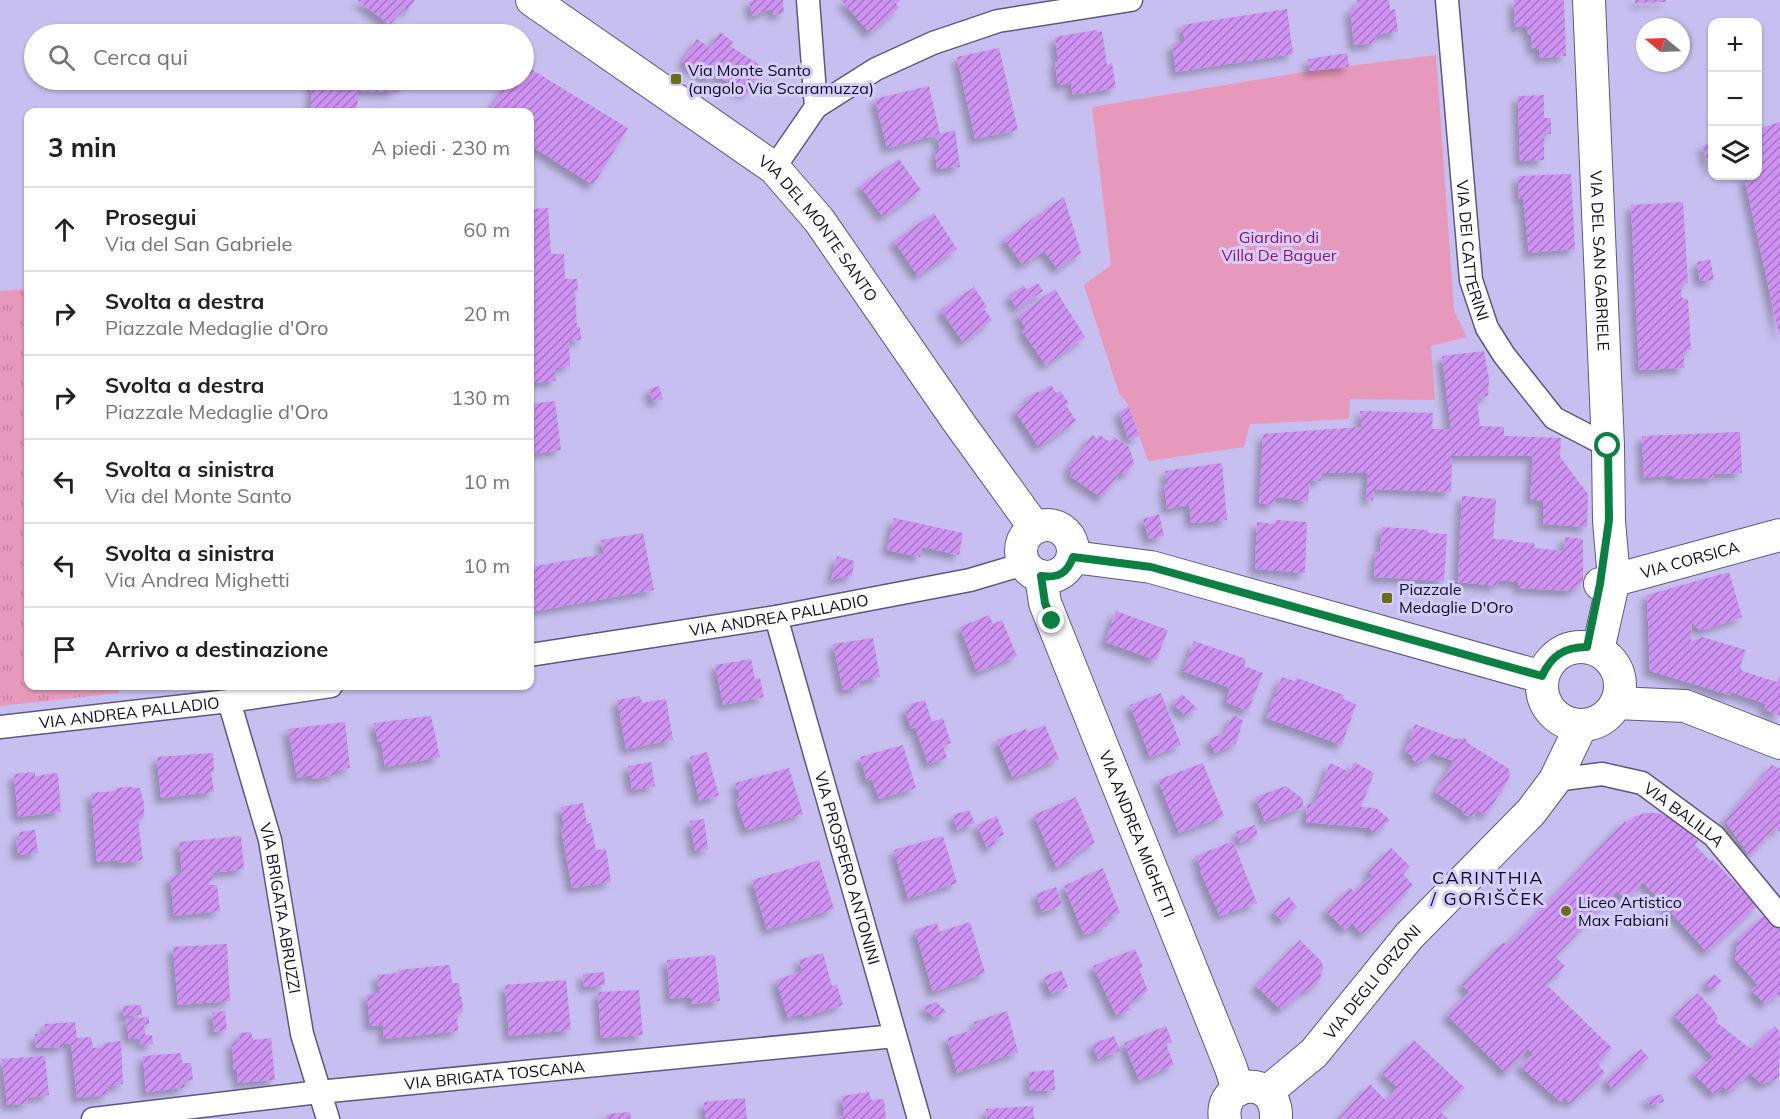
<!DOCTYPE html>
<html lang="it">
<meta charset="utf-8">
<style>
:root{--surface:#fff;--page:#f2f2f2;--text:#202124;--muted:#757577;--line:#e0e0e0}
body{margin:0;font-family:Mulish,sans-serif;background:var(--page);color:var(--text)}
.controls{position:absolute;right:18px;top:18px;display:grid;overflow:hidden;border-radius:12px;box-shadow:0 2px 4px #0004}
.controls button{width:54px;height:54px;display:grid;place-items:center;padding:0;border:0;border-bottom:2px solid var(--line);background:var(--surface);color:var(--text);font:30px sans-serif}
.compass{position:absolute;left:1636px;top:18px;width:54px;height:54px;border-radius:50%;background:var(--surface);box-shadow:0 2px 4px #0004;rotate:289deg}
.stop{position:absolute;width:18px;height:18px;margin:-14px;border:4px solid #0b8043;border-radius:50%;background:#fff}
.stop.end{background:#0b8043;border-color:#fff;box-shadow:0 2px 6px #0008}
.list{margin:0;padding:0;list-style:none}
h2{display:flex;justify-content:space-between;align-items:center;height:78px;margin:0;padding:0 24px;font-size:26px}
h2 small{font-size:20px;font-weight:400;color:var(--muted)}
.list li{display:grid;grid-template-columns:39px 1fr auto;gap:18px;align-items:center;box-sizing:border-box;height:84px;padding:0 24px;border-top:2px solid var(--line)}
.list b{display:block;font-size:22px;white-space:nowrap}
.list p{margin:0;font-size:20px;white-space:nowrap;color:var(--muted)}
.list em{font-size:20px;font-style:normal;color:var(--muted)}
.icon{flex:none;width:33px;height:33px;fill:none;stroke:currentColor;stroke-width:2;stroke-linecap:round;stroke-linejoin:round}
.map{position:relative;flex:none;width:1780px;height:1119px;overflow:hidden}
.search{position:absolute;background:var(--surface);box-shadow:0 2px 4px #0004;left:24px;top:24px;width:510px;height:66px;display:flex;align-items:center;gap:15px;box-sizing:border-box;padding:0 21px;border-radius:33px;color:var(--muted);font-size:22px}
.panel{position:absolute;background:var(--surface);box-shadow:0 2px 4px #0004;left:24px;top:108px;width:510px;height:582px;border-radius:12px}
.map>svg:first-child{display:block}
</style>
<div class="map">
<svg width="1780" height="1119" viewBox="0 0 1780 1119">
<defs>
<pattern id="grass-tufts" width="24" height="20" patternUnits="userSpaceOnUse" patternTransform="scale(1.5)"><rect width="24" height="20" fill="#e799bb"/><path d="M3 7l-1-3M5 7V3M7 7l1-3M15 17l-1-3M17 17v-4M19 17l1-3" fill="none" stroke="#c583a0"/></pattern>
<pattern id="building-hatch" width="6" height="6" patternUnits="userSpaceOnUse" patternTransform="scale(1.5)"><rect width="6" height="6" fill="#ce92f2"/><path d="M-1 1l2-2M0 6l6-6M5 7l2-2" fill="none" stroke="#a676c3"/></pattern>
<filter id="shadow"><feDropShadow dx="-5.5" dy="5.5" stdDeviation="3" flood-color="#0004"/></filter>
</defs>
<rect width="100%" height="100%" fill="#c7bfef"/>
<path fill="url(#grass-tufts)" d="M28,289V686H118L119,693L0,706V291Z"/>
<path fill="#e799bb" d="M1436,55L1454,310L1467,337L1431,346L1435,400L1350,399L1349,419L1250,424L1244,447L1148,461L1129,406L1119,393L1084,285L1111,265L1092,107L1310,71Z"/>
<path fill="url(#building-hatch)" filter="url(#shadow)" d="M357,0H415L407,11L403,8L390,25Z
M754,0H783L784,13L773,15V8L753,16L749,2Z
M841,0H900L896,3L899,8L870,33Z
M1357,0H1389L1390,10L1395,9L1398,32L1375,35L1376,43L1354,45L1350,9L1358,7Z
M1514,0H1564L1566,56L1540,58L1539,49H1532L1531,34L1528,35L1527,26L1515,27Z
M1635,0H1666V2L1635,3Z
M1287,9L1293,54L1176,72L1172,44L1185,42L1182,25Z
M481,27L484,34H461Z
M1097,30V32L1102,31L1107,65L1112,63L1116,88L1073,95L1071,83L1058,85L1055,63L1058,62L1055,37Z
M720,32L733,42L730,46L763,67L746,95L714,73L709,80L682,62L697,39L710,48Z
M999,48L1018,130L975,139L957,57Z
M1347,53L1349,67L1310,71L1308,59Z
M524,65L628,128L593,185L530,145V112H489L509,80H524Z
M312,80H404V88L395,87L394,92L358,91L357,112H311Z
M929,86L940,134L955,130L960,167L937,169L935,151H940L937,135L887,148L875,99Z
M1544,95V118H1551V134H1544V160L1520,161L1518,96Z
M1780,122V335H1779L1744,176H1758V129Z
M1712,142V169L1710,170L1702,146Z
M899,159L921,190L883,217L860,186Z
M1571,174L1575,249L1529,253L1523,199L1519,198L1518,176Z
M1064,197L1081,253L1058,269L1044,251L1023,265L1004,239Z
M1683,202L1688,283L1680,284L1682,298L1688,299L1691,350H1684V368L1639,370L1631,205Z
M548,208L551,254H564L565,279H577L578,291H575L577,327H580L581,340L569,341L570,366L555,368L556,381L530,383V209Z
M934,213L957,249L918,276L894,241Z
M1710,259L1714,280L1700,281L1697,262Z
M1038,283L1043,291L1017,309L1009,296L1024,285L1026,290Z
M974,287L987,307L984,309L992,320L963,342L941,310Z
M1055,289L1085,337L1046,365L1022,331L1026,328L1018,316Z
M1484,351L1489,379L1488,396L1477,398L1480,426L1504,427V436L1561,438L1560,457L1588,494L1587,527L1543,524V501L1530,499L1533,456H1452L1451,492L1374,489L1373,501L1366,498L1368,473H1322L1321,481L1310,480L1308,501L1275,497L1274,505L1259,503L1263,434L1362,427L1360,411L1433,413L1432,429H1451L1442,356Z
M1051,385L1056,393L1060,391L1069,403L1066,405L1076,421L1039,447L1015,411L1028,402L1026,399L1037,391L1039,393Z
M659,386L663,399L653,402L649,389Z
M555,401L561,450L530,454V404Z
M1129,406L1139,436L1129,440L1119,412Z
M1740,432L1742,473L1714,474L1713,478L1672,479V475L1644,478L1642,436Z
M1092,435L1097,438L1100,435L1110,442L1114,437L1129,447L1134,463L1126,475L1120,472L1102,498L1070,476L1072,472L1068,469Z
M1222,463L1227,520L1191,523L1189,505L1167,509L1164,484H1168L1165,471Z
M1462,496L1496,499L1493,539L1513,540V542L1534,543L1535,548L1564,551L1565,537L1583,539V582L1571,591L1518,588V582L1498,580V586L1458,582Z
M1159,514L1164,536L1149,539L1143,519Z
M894,518L963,533L959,555L922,547L920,557L887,550Z
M1276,520L1307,522L1305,573L1255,569L1257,522L1275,524Z
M1382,527L1428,530V533L1447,534L1444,581L1374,577L1376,552H1380Z
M643,533L654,590L530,612V567L604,554L601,540Z
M837,556L854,561L852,576L831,580Z
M1729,572L1742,617L1704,630L1698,629L1692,622L1691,642L1702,637L1746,650L1740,666L1742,671L1777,682L1780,676V716L1764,709L1766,704L1731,692L1730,695L1650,671L1647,595Z
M1116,611L1168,630L1156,660L1105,642Z
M989,615L993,624L1002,620L1017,656L977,672L960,627Z
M873,638L880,677L859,681L860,687L843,690L833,644Z
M1194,641L1246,659L1244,666L1263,673L1248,711L1226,702L1230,688L1183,671Z
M751,659L755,679L760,678L764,697L723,705L715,665Z
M1282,677L1295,681L1297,678L1344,695L1343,699L1356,704L1342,745L1266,718Z
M1161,693L1181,745L1150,757L1130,705Z
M1182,694L1198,709L1185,715L1173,704Z
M640,696L642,703L666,699L673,740L626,749L617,700Z
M925,700L932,722L943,718L951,743L943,746L947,758L928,764L915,727L911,729L905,709L911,708V704Z
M1233,715L1243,720L1236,744L1215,753L1209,739L1225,733Z
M431,716L440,757L385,767L381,742H378L374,723Z
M345,722L350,768L335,771V775L313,779L312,775L297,778L288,729Z
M1415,724L1455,739L1465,738L1469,744L1508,768L1510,772L1509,779L1486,815L1477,810L1474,817L1465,815L1462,810L1435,792L1454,761L1431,753L1428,758L1416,763L1412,758V755L1405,752Z
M1045,725L1059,759L1013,778L997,740L1026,729L1028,732Z
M903,745L916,788L879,799L872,779L867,781L860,757Z
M707,752L719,796L699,801L690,757Z
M213,753L214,772H211L214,792L161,798L157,757Z
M651,762L655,786L632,790L628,766Z
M1354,762L1374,773L1361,807L1376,808L1390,820L1375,833L1369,828L1306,822L1307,804L1315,803L1330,763L1350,772Z
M1203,763L1224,816L1179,833L1158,780Z
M1772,765L1780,769V832L1775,827L1750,856L1725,821Z
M789,768L803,814L746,830L736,800L740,798L735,783Z
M35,772V776L58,773L61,812L18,817L14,774Z
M1286,786L1303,799V807L1265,822L1256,797Z
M127,787L140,788L144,803V817L138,820L143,860L119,863L118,860L97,862L91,793L116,791V788Z
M1076,797L1095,843L1074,854L1076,858L1056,867L1034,815Z
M583,803L587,824L591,823L596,850L606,849L611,882L572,888L561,828H564L561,807Z
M969,810L975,823L957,830L953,815Z
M1646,813H1658L1669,817L1677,823L1679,821L1698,841L1695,845L1710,861L1712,859L1757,906L1707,952L1643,882L1627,900L1617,891L1555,957L1565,966L1546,984L1612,1048L1598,1064L1605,1073L1571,1103L1564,1097L1561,1102L1520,1066L1533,1054L1528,1049L1506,1073L1447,1015L1469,992L1462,985L1503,942L1507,945L1625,821L1627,823L1635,816Z
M997,816L1004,835L994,839L996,844L987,848L977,825Z
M704,819L708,849L695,851L690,821Z
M1255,825L1258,835L1240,843L1236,832Z
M35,830L38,853L18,855L16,840H20L19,832Z
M241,836L244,869L212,873L213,880L209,881V885H217L220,911L174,916L170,876L182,874L179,842Z
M943,836L957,883L908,899L894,850Z
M1233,841L1257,903L1220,916L1200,871L1202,870L1196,856Z
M1391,848L1410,866L1403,874L1413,885L1401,897L1403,898L1363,935L1352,923L1345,930L1326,911L1350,888L1355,892L1372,875L1368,871Z
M819,860L834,909L767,930L752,880Z
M1103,868L1120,913L1105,918L1108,926L1084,935L1064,886Z
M1056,887L1062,905L1042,912L1036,894Z
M1289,897L1297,907L1282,921L1273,911Z
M1766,914L1780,930V998L1776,994L1765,1004L1751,990L1758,985L1735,959L1738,938Z
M970,922L985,973L933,992L915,930L937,923L939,932Z
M1300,940L1321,961L1324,969L1320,974L1323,976L1308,991L1306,989L1281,1010L1256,986Z
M227,944L230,1001L178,1005L173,947Z
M1135,949L1143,967L1139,969L1148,991L1128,1003L1131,1010L1116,1015L1093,966Z
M823,953L832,986L837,985L843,1005L804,1017L803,1013L788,1018L776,980L802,971L799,960Z
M715,955L720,1001L692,1004L691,997L670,999L667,960Z
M450,965L452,983H459L460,997H462L463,1012L457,1013L458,1031L384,1039L383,1025L370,1026L367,994L380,993L377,975L399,973L398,970Z
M1061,970L1068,987L1051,994L1044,977Z
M604,972L605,985L584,987L583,974Z
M1714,974L1722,981L1712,990L1705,983Z
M566,980L571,1030L509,1036L505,985Z
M639,990L643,1035L601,1038L598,992Z
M1698,993L1712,1008L1718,1018L1715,1021L1751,1049L1775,1026L1780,1032L1779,1078L1762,1084L1750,1073L1729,1092L1723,1086L1715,1095L1693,1073L1713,1057L1674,1015Z
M936,1002L947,1012L934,1017L923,1007Z
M141,1005L142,1015L123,1016V1006Z
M225,1011L227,1030L214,1032L212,1012Z
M1007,1011L1018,1052L957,1073L947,1038L976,1029L974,1022Z
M149,1017V1024L144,1025L145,1035H152L153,1044L141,1045L140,1038L129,1039L126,1019Z
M75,1022L77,1038L91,1037L93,1048L104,1047V1043L121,1041L123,1084L107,1087L108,1095L77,1098L71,1043L63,1044L62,1047L36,1048L35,1034H44L45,1024Z
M1166,1026L1172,1042L1166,1044L1174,1065L1139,1080L1124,1043Z
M251,1032L253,1040L271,1038L275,1080L238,1083L237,1071H234L232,1042L240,1041L239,1033Z
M1114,1036L1120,1051L1098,1059L1092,1044Z
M1414,1040L1465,1088L1440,1111L1448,1119H1338L1370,1084L1386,1101L1396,1089V1086L1382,1073Z
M1641,1049L1649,1058L1613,1090L1606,1080Z
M181,1053L182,1063H191L193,1080L184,1081V1088L146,1092L143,1056Z
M45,1056L49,1095L27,1098L28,1104L7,1105L2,1059Z
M1054,1070L1055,1090L1030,1091L1029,1072Z
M869,1092L871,1100L884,1099L886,1119H839L838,1117L844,1116L842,1096Z
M1662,1094L1664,1102L1649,1105L1647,1098Z
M745,1098L747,1119H706L704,1102Z
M1033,1106L1034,1119H987L986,1109Z
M630,1112L631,1119H607V1114Z"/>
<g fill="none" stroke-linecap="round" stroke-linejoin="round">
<defs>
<g id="street">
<path d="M808,0L816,107"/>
<path id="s1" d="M1447,0L1471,280L1487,328L1504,355L1554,418L1608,446"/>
<path d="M774,168L816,107L876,69L933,43L998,21L1131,0"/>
<path id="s2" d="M776,617L919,1119"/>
<path id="s3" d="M530,655L776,617L970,580L1024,564"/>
<path id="s4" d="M229,701L270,840L302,1034L328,1119"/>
<path id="s5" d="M0,727L229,701L331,686"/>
<path id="s6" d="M1555,780L1602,774L1642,783L1714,836L1780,916"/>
<path id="s7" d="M93,1119L319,1092L895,1036"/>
</g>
<g id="secondary">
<path id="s8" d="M532,0L774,168L819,220L957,420L1035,528"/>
<path id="s9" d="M1589,0L1608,446L1609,521L1614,579L1598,650"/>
<circle cx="1047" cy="551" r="26"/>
<path d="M1073,557L1151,567L1542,677"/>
<path id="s10" d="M1041,576L1045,603L1231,1068L1238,1090"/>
<path id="s11" d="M1600,584L1780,535"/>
<circle cx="1581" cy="686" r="39"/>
<path d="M1616,703L1685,706L1780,743"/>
<path id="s12" d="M1267,1092L1314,1053L1409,936L1531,812L1555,780L1581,726"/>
<path d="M1225,1119C1218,1080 1278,1072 1276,1119"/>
</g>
</defs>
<use href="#street" stroke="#5f5782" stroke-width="25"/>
<use href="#secondary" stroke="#5f5782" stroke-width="34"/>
<use href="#street" stroke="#fff" stroke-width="22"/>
<use href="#secondary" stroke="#fff" stroke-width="32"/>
</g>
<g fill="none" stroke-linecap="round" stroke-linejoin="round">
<path stroke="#0b8043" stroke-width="8" d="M1052,621L1045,603L1041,576C1058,578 1067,574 1073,557L1151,567L1542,676C1551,656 1564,647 1587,647L1600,584L1609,520L1608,446"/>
</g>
<g fill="#6a6f13" stroke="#d4ccfd" stroke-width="2">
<rect x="670" y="73" width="12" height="12" rx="3"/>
<rect x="1381" y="592" width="12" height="12" rx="3"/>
<circle cx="1566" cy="911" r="6"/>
</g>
<g text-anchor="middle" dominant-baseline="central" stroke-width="6" stroke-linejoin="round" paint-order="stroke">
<g font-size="16" fill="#0f0c1c" stroke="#d4ccfd" text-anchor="start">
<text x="688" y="70">Via Monte Santo<tspan x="688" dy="18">(angolo Via Scaramuzza)</tspan></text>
<text x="1399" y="589">Piazzale<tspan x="1399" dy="18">Medaglie D'Oro</tspan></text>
<text x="1578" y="902">Liceo Artistico<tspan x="1578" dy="18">Max Fabiani</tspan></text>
</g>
<g font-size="16" fill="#0f0c1c" stroke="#d4ccfd">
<text stroke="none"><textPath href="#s8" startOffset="369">VIA DEL MONTE SANTO</textPath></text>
<text stroke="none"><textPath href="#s1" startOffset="252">VIA DEI CATTERINI</textPath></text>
<text stroke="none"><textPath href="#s9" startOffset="261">VIA DEL SAN GABRIELE</textPath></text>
<text stroke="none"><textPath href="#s11" startOffset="93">VIA CORSICA</textPath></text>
<text stroke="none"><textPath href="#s3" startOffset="252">VIA ANDREA PALLADIO</textPath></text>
<text stroke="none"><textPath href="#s5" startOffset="130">VIA ANDREA PALLADIO</textPath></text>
<text stroke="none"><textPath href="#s6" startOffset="141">VIA BALILLA</textPath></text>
<text stroke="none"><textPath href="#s10" startOffset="276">VIA ANDREA MIGHETTI</textPath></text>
<text stroke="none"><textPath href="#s2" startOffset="261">VIA PROSPERO ANTONINI</textPath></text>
<text stroke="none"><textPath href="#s4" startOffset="214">VIA BRIGATA ABRUZZI</textPath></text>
<text stroke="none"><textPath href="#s12" startOffset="153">VIA DEGLI ORZONI</textPath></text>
<text stroke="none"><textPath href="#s7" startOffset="404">VIA BRIGATA TOSCANA</textPath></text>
</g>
<g font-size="16" fill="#991260" stroke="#d4ccfd">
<text x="1279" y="237">Giardino di<tspan x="1279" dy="18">Villa De Baguer</tspan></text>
</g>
<g font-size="18" letter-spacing="1.5" fill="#0f0c1c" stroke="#d4ccfd">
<text x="1488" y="877">CARINTHIA<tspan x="1488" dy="21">/ GORIŠČEK</tspan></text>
</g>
</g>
</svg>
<div class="controls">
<button>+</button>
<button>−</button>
<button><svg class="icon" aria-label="layers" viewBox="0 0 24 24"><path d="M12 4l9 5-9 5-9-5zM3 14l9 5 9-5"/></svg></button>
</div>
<svg class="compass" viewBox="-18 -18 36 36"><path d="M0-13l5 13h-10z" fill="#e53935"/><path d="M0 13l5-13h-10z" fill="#757577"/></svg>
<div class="stop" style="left:1608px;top:446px"></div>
<div class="stop end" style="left:1052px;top:621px"></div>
<div class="search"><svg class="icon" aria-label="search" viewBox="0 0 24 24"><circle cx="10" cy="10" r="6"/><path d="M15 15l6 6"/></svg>Cerca qui</div>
<section class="panel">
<h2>3 min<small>A piedi · 230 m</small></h2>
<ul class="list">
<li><svg class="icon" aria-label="ahead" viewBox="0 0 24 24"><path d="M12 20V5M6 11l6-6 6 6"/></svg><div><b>Prosegui</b><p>Via del San Gabriele</p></div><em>60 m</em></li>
<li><svg class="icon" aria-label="right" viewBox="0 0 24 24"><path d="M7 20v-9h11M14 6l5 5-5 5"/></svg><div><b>Svolta a destra</b><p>Piazzale Medaglie d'Oro</p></div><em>20 m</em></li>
<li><svg class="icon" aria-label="right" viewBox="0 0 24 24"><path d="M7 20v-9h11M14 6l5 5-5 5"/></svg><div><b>Svolta a destra</b><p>Piazzale Medaglie d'Oro</p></div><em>130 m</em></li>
<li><svg class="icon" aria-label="left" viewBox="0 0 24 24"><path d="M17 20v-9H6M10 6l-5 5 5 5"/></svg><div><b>Svolta a sinistra</b><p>Via del Monte Santo</p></div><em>10 m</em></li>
<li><svg class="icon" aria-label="left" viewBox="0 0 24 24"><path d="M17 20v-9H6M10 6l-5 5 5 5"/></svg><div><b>Svolta a sinistra</b><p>Via Andrea Mighetti</p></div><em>10 m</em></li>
<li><svg class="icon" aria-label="arrive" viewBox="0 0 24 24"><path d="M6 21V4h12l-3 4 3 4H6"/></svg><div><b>Arrivo a destinazione</b></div></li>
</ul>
</section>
</div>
